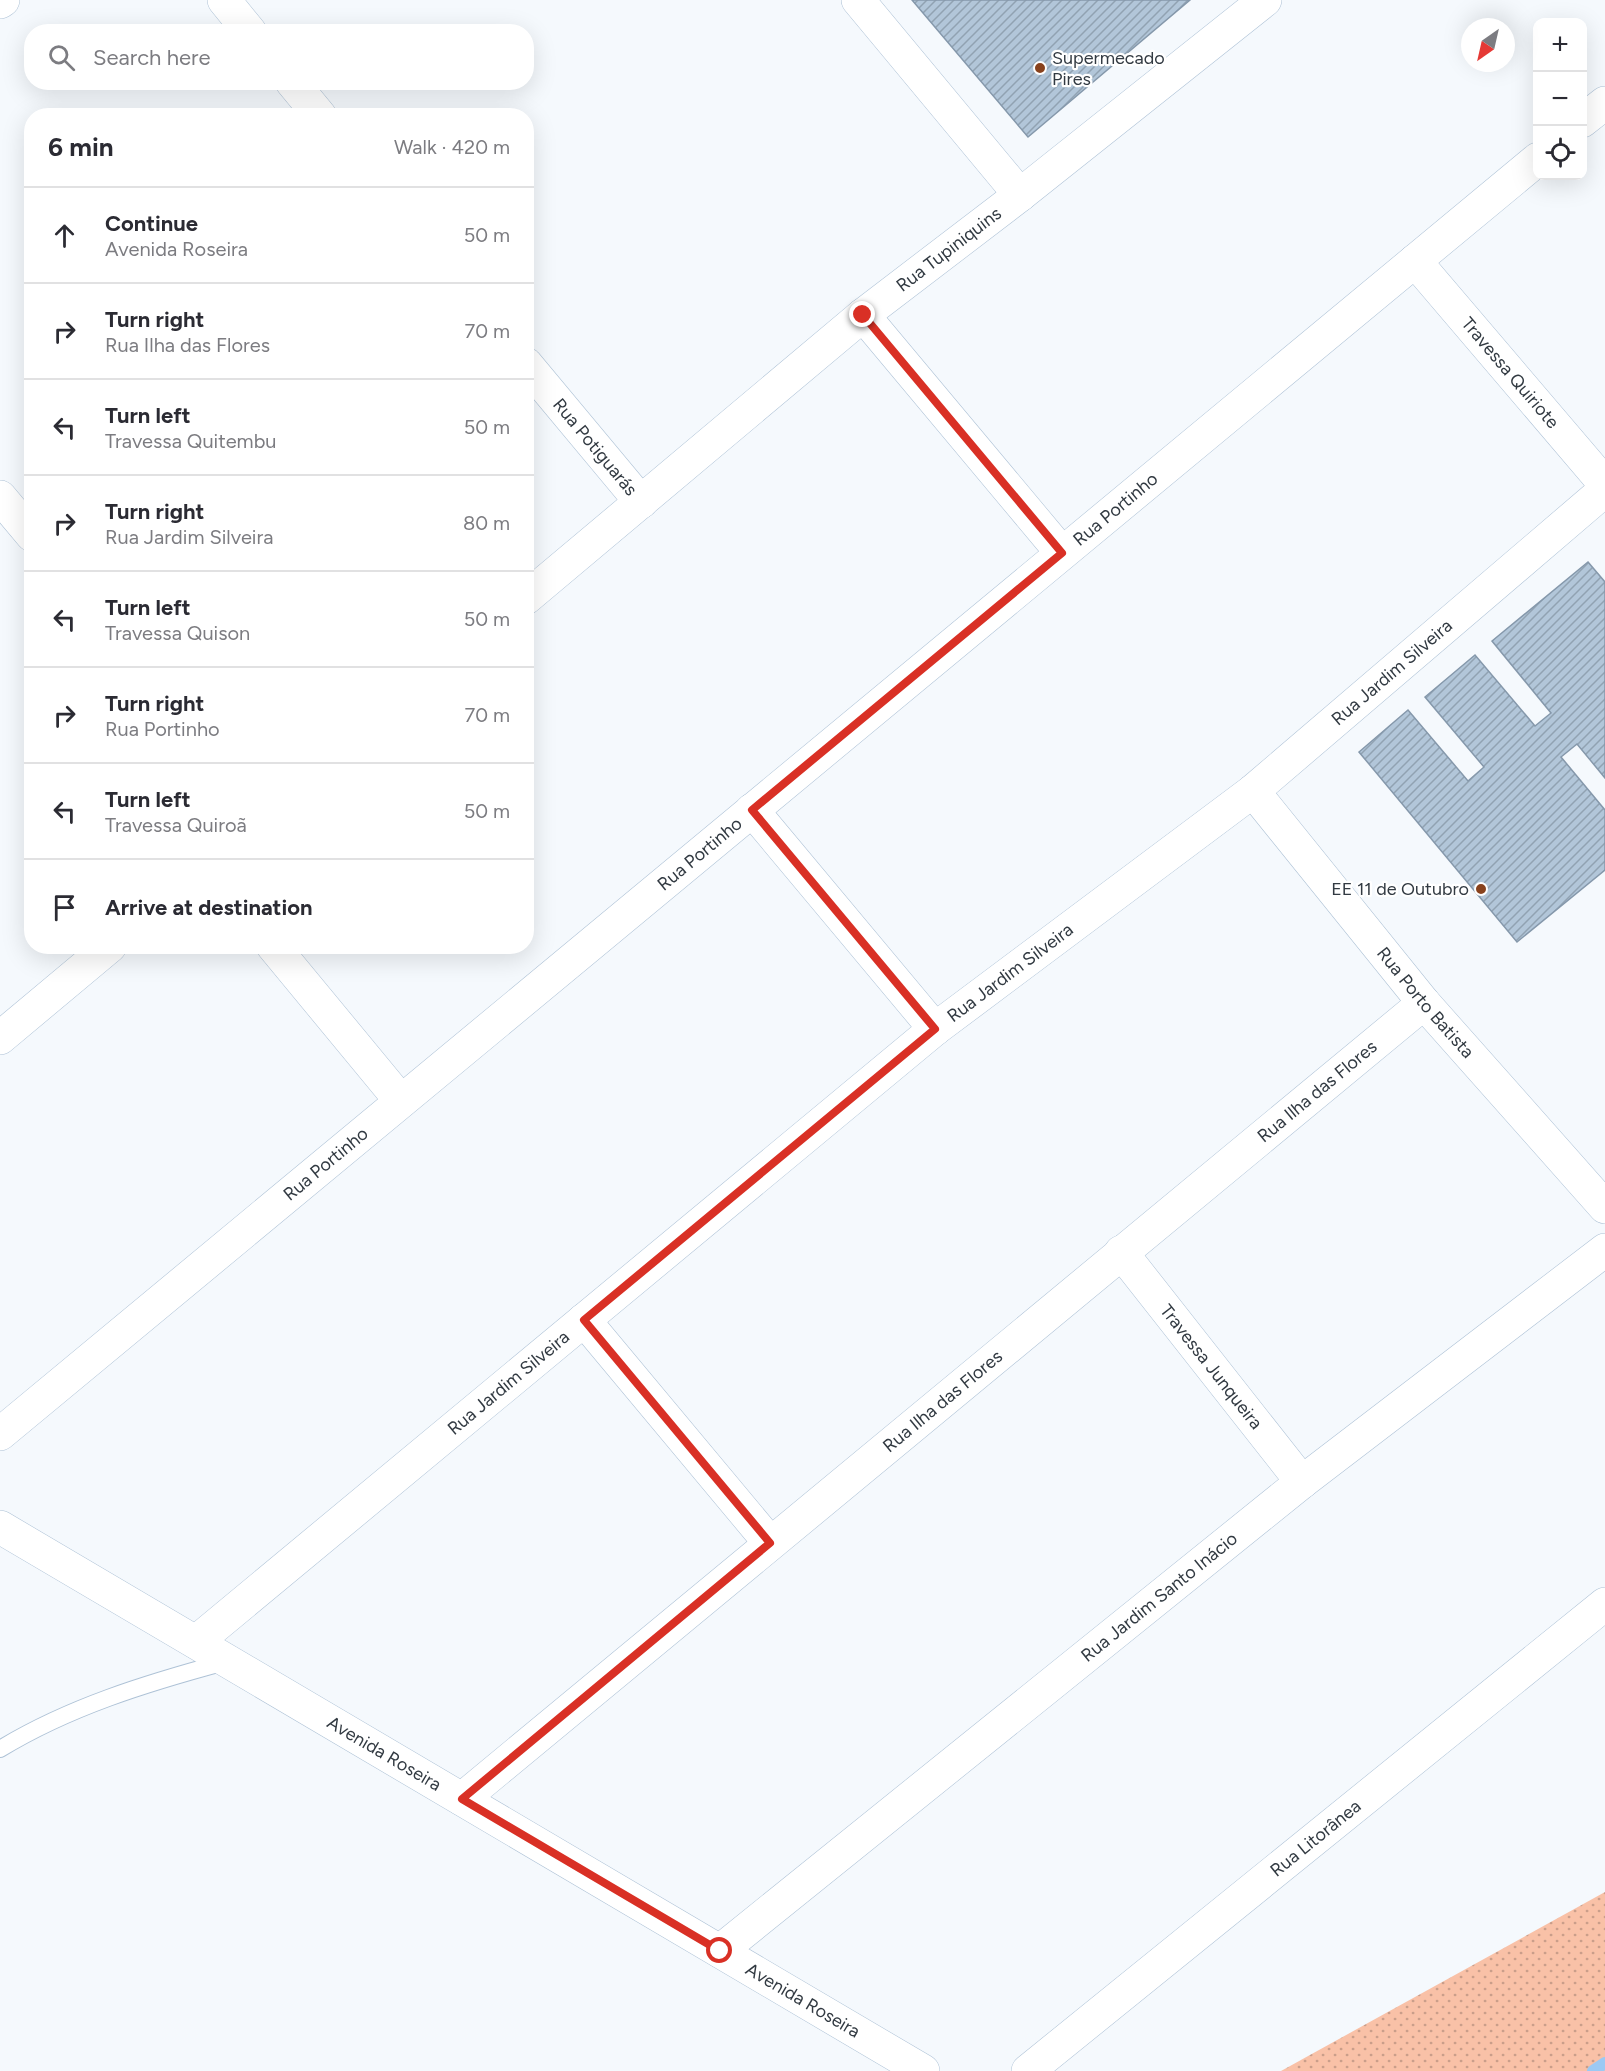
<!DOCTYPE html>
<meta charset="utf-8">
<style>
:root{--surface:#fff;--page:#f2f2f3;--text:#2b2b33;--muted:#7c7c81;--line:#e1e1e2}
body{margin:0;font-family:Figtree,sans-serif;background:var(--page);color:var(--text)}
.controls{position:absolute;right:18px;top:18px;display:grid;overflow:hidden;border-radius:12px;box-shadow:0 6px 24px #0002}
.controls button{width:54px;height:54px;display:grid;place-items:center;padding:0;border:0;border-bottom:2px solid var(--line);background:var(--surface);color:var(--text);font:30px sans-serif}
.compass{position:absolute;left:1461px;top:18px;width:54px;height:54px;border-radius:50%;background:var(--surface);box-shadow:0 6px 24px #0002;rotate:214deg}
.stop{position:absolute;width:18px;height:18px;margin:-14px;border:4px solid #d93025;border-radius:50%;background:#fff}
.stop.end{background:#d93025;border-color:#fff;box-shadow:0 2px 6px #0008}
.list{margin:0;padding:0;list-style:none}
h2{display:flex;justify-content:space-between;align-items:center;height:78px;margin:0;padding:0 24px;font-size:26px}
h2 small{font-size:20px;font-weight:400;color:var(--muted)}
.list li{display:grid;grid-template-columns:39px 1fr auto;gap:18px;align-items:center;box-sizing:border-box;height:96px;padding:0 24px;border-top:2px solid var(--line)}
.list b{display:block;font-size:22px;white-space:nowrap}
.list p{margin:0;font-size:20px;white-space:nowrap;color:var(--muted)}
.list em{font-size:20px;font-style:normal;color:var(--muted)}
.icon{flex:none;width:33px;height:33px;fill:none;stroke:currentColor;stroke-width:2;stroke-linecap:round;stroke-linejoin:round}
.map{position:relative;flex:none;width:1605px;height:2071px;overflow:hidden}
.search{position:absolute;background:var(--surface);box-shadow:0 6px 24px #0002;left:24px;top:24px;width:510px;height:66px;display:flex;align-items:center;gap:15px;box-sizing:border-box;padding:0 21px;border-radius:24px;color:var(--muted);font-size:22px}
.panel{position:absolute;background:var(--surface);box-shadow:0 6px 24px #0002;left:24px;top:108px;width:510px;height:846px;border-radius:24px}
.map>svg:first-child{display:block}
</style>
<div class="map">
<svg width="1605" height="2071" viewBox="0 0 1605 2071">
<defs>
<pattern id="park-dots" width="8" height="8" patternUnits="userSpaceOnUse" patternTransform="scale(1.5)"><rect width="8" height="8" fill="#f9c1a7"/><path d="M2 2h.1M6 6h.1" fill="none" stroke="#ca9e8a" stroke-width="1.8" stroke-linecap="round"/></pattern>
<pattern id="building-hatch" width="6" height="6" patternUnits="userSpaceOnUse" patternTransform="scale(1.5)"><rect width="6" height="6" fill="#b2c6d9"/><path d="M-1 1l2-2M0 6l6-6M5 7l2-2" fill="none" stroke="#91a2b2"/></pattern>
</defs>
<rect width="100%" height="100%" fill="#f5f9fd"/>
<path fill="url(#park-dots)" d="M1605,1892V2071H1281Z"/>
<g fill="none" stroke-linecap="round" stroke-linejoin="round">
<path stroke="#9bc9f4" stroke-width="12" d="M1593,2071L1605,2063"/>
</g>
<path fill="url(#building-hatch)" stroke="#8598ab" stroke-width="1.5" d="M912,0H1190L1028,137Z
M1588,562L1605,582V778L1577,744L1561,757L1605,810V870L1517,942L1359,752L1408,710L1468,781L1484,767L1425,697L1475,655L1535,726L1551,713L1492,641Z"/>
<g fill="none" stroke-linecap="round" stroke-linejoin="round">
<defs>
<path id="lane" d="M0,1749C69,1707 147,1683 225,1662"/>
<g id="street">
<path d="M224,0L250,32"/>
<path d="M858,0L1020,195"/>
<path d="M292,82L320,116"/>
<path d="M1582,121L1605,103"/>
<path id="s1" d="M1415,261L1605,484"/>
<path d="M863,315L1062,553"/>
<path id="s2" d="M526,364L641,502"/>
<path d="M0,497L32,535"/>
<path id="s3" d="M526,598L863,315L1020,195L1265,0"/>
<path id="s4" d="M1253,791L1424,1003L1605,1207"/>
<path d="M752,810L935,1029"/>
<path d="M273,946L401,1101"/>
<path d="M0,1038L110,946"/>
<path id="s5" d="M1121,1252L1302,1482"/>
<path d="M584,1320L770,1543"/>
<path id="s6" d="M0,1434L1538,159"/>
<path id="s7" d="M196,1642L935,1029L1253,791L1605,490"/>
<path id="s8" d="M462,1799L1424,1003"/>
<path id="s9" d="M720,1951L1302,1482L1605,1250"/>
<path id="s10" d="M1028,2071L1605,1604"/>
</g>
<g id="secondary">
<path d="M0,2L3,0"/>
<path id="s11" d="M0,1527L923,2071"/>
</g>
</defs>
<use href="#lane" stroke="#aec2d6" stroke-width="18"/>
<use href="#street" stroke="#aec2d6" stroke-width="34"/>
<use href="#secondary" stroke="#aec2d6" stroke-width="34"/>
<use href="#lane" stroke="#fff" stroke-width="16"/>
<use href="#street" stroke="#fff" stroke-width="33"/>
<use href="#secondary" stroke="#fff" stroke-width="33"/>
</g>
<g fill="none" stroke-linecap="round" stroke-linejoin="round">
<path stroke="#d93025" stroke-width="8" d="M720,1951L462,1799L770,1543L584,1320L935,1029L752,810L1062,553L863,315"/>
</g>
<g fill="#88421d" stroke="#fff" stroke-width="2">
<circle cx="1040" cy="68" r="6"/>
<circle cx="1481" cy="889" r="6"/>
</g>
<g text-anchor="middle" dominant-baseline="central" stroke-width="4.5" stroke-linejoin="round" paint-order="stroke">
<g font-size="18" fill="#323a42" stroke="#fff" text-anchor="start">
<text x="1052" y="58">Supermecado<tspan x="1052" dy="21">Pires</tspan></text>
<text x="1469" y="889" text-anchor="end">EE 11 de Outubro</text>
</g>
<g font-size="18" fill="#323a42" stroke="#fff">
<text stroke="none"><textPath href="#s3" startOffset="548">Rua Tupiniquins</textPath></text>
<text stroke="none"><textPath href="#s1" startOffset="147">Travessa Quiriote</textPath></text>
<text stroke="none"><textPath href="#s2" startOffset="108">Rua Potiguarás</textPath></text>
<text stroke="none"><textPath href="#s6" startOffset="1449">Rua Portinho</textPath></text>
<text stroke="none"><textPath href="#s7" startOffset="1540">Rua Jardim Silveira</textPath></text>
<text stroke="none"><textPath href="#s6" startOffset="909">Rua Portinho</textPath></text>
<text stroke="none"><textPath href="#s7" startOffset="1054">Rua Jardim Silveira</textPath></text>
<text stroke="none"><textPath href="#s4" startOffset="273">Rua Porto Batista</textPath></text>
<text stroke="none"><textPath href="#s8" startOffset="1110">Rua Ilha das Flores</textPath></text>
<text stroke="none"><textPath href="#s6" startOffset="423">Rua Portinho</textPath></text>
<text stroke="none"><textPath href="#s5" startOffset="146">Travessa Junqueira</textPath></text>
<text stroke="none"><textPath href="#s7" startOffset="406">Rua Jardim Silveira</textPath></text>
<text stroke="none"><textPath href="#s8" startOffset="624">Rua Ilha das Flores</textPath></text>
<text stroke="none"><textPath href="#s9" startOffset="564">Rua Jardim Santo Inácio</textPath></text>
<text stroke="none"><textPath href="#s11" startOffset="446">Avenida Roseira</textPath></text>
<text stroke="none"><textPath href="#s10" startOffset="370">Rua Litorânea</textPath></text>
<text stroke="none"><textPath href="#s11" startOffset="932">Avenida Roseira</textPath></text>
</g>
</g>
</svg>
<div class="controls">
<button>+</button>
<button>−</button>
<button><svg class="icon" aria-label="locate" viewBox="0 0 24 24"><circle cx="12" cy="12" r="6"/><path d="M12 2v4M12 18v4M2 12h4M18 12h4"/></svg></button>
</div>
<svg class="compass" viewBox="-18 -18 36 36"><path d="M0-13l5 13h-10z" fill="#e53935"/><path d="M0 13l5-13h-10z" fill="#7c7c81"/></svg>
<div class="stop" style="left:720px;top:1951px"></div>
<div class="stop end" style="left:863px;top:315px"></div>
<div class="search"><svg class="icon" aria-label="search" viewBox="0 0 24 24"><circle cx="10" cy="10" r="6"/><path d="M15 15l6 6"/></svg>Search here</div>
<section class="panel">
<h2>6 min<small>Walk · 420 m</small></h2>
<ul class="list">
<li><svg class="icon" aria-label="ahead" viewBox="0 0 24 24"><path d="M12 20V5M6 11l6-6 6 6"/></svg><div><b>Continue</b><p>Avenida Roseira</p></div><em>50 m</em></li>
<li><svg class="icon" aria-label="right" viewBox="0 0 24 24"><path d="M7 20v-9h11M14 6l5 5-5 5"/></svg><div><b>Turn right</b><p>Rua Ilha das Flores</p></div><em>70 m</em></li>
<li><svg class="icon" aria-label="left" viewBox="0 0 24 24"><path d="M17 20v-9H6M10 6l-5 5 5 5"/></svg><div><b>Turn left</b><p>Travessa Quitembu</p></div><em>50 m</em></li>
<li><svg class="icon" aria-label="right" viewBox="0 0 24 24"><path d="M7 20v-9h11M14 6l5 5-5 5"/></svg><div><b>Turn right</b><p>Rua Jardim Silveira</p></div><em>80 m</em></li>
<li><svg class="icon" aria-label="left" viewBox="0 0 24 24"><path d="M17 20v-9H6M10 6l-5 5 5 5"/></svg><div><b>Turn left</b><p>Travessa Quison</p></div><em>50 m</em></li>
<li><svg class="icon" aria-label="right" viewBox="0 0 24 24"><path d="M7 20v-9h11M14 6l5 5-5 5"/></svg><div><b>Turn right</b><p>Rua Portinho</p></div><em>70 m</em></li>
<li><svg class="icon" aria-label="left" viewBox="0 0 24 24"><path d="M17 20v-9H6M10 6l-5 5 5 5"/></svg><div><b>Turn left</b><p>Travessa Quiroã</p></div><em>50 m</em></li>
<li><svg class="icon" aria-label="arrive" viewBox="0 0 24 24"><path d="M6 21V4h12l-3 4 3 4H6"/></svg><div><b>Arrive at destination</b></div></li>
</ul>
</section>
</div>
